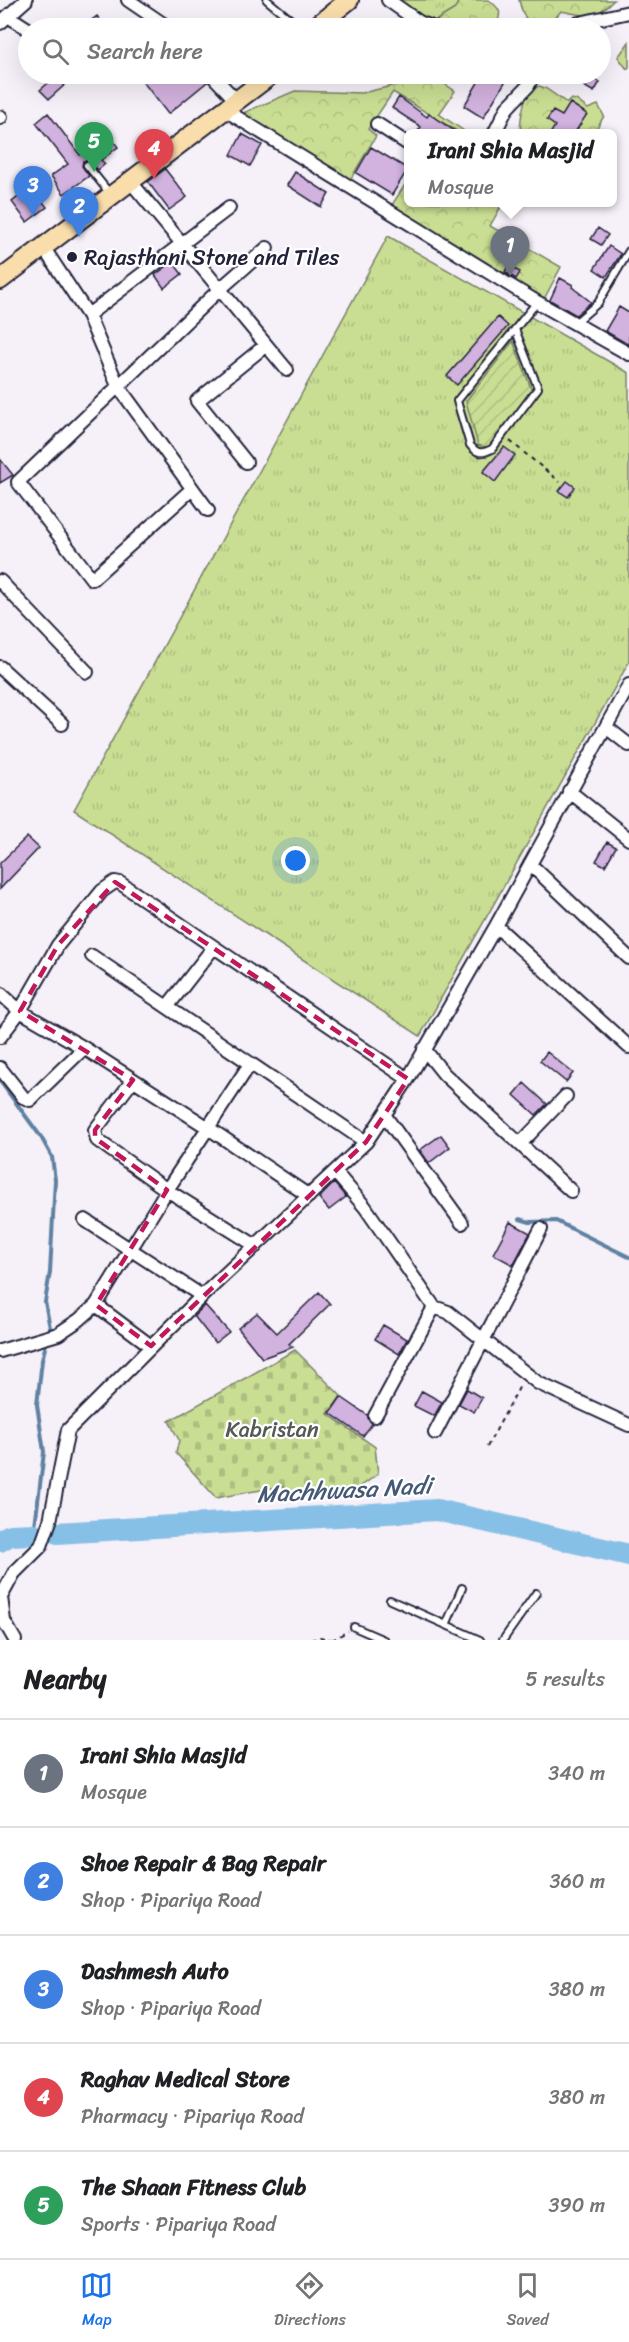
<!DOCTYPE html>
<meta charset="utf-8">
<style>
:root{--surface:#fff;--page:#f2f2f2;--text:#202124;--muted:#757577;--line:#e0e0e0;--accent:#1a73e8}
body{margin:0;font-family:Sriracha,sans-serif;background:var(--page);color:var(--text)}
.you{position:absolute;left:296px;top:861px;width:21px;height:21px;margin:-15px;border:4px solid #fff;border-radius:50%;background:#1a73e8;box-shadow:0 0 0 9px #1a73e833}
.badge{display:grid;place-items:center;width:39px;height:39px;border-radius:50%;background:var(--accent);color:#fff;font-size:20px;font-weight:700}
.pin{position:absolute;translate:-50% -50px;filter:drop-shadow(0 2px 3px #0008)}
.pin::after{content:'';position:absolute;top:32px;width:21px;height:18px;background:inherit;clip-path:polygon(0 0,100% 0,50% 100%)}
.popup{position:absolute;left:404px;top:129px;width:213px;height:78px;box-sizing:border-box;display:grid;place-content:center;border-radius:9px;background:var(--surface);filter:drop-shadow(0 2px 4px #0005);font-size:20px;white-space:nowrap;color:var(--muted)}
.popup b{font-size:22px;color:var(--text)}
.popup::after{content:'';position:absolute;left:50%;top:100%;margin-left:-12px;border:12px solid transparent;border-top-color:var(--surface)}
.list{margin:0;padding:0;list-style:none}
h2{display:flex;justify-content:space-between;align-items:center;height:78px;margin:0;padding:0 24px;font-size:26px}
h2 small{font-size:20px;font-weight:400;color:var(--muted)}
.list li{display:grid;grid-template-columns:39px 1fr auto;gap:18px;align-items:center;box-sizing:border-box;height:108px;padding:0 24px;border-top:2px solid var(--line)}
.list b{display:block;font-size:22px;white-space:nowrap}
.list p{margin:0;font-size:20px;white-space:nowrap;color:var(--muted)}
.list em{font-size:20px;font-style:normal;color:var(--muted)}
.icon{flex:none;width:33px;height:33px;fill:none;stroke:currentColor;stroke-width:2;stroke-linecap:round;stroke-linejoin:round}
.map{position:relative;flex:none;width:629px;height:1640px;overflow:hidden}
.search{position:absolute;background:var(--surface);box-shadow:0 6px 24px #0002;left:18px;right:18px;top:18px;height:66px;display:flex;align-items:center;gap:15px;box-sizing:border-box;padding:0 21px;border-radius:33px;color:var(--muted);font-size:22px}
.sheet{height:618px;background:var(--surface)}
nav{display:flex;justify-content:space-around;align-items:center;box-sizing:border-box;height:84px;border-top:2px solid var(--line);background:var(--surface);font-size:16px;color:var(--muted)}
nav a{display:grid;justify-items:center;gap:3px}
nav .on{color:var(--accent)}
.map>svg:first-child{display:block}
</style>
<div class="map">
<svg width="629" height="1640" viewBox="0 0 629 1640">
<defs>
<pattern id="grass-tufts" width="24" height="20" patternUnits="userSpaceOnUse" patternTransform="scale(1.5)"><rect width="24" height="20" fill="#cade93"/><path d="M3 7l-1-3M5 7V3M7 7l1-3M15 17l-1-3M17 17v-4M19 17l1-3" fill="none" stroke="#adbe80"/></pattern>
<pattern id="forest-crowns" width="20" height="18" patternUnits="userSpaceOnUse" patternTransform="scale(1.5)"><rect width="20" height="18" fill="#cade93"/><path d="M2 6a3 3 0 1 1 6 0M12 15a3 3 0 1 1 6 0" fill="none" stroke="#adbe80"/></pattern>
<pattern id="cemetery-stones" width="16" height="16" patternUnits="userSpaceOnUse" patternTransform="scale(1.5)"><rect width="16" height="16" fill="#cade93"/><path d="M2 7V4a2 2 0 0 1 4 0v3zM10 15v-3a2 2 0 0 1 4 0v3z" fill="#adbe80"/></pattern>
<pattern id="garden-furrows" width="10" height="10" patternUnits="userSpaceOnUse" patternTransform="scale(1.5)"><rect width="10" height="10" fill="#cade93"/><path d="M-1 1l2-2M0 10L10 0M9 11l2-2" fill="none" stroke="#adbe80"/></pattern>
</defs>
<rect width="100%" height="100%" fill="#f6f0f8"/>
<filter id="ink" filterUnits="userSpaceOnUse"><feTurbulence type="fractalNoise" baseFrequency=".0167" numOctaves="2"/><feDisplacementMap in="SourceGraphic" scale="12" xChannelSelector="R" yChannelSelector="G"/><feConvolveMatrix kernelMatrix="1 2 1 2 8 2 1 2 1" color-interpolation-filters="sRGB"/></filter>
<g filter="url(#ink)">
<path fill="url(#grass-tufts)" stroke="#768067" stroke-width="1.5" d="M400,0H459L455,9L432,23Z
M388,236L629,373V662L420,1036L74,810Z"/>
<path fill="url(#forest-crowns)" stroke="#768067" stroke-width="1.5" d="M459,0H489C504,12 500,13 496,28H441L432,23L455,9Z
M519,0H614C595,20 585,16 561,11L551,23L539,27C526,24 522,13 519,0Z
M629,42V67L627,69L618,57Z
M403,74H430L455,91L439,114L467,133H460L393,92L368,129L376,136L350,180L392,205L408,180V202L503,203L490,226L561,267L543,301L238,115L295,91L362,93L392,86Z
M539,86L545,88L567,103L571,99L576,100L588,109L598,105L604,116L594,133L536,134L534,131L530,133L521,132C519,123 524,97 530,92C533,89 536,88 539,86Z"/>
<path fill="url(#cemetery-stones)" stroke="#768067" stroke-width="1.5" d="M295,1350L341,1396L328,1414L375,1447L378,1474L357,1489L295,1493L283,1486L216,1498L176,1453L179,1440L169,1421Z"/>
<path fill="url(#garden-furrows)" stroke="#768067" stroke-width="1.5" d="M513,341L532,391L494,443C488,447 485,448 478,445L466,401Z"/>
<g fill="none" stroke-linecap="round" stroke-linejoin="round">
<path stroke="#5f81a2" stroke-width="4" d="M0,1081L41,1137L52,1157L55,1180L50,1272L45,1302L50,1328L42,1360L37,1405L44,1452L34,1534
M520,1219L530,1222L556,1221L629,1257"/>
<path stroke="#87c0e6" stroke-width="22" d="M57,1533L437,1510L629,1555
M0,1541L10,1535L34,1534"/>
</g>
<path fill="#d2b2de" stroke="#22223b" stroke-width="1.5" d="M97,16L103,24L97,28H81Z
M59,74H77L49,99L40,90Z
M137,74H203L207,82L168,114Z
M483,74H510L483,118L464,106Z
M563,74H586L600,82L594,92Z
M399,97L427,117L429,114L459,134H416L421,127L392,108Z
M570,103L587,114L574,134H550L555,126L547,120L553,111L562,116Z
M48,113L80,155L108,134L118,147L101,160L105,164L98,170L89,160L83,161L82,166L89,176L64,194L51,176L68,164L36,123Z
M242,134L262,145L250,166L231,155Z
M371,147L408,169L392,195L356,173Z
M165,169L187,197L169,210L148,182Z
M295,172L329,194L321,207L287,185Z
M31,187L47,207L27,222L12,202Z
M598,228L608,235L601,245L591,239Z
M609,246L621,254L606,277L594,269Z
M173,262L182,274L164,288L155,275Z
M508,266L520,272L516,279L505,272Z
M560,278L573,285L572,287L591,302L576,315L550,300Z
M619,307L629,313V345L605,331Z
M498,317L508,326L457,385L447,376Z
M504,447L515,455L495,482L483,472Z
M0,459L13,475L0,483Z
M567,481L575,487L568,497L559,491Z
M27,837L39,848L0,889V863Z
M607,842L616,847L605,866L596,861Z
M547,1052L573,1073L566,1082L540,1061Z
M524,1083L547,1104L536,1115L514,1095Z
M441,1135L450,1147L429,1163L420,1150Z
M334,1183L346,1197L329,1210L319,1198Z
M510,1222L530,1233L513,1265L493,1254Z
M319,1292L330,1304L289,1344L293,1347L262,1358L238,1328L257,1313L277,1333Z
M205,1305L229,1332L215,1343L194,1316Z
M383,1325L407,1339L399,1354L375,1339Z
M467,1389L482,1398L474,1412L459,1404Z
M422,1391L442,1402L434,1416L414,1406Z
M341,1397L367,1415L372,1424L363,1436L330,1413Z"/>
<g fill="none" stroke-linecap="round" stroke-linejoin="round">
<defs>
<path id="service" d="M267,0L301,28
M87,165L107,190
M575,323L598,303L629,251
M515,329L538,388L492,449C482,454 477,454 470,445L457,401L537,302
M390,1600L480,1640
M446,1625L462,1588
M354,1627L384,1640
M503,1640L536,1593"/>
<path id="minor" d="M128,0L169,28
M388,0L419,22L434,28
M8,16L28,29
M0,23L26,0
M557,28L629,12
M211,74L232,96
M225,110L537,302L629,354
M0,118L1,117
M377,124L408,144
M494,134L507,108L528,86L534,74
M130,181L287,370
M43,247L88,315L118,386L208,510
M88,315L229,208
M246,462L197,401L266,345
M192,489L92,579L18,482L220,289L267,248
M0,581L87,672
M0,667L62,724
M606,727L629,745
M569,791L629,839
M530,864L629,958
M496,926L629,1047
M92,956L366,1142
M0,993L20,1011L84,1048L204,1125L309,1196
M167,1007L213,948
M0,1037L20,1011L58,945L102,891L115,882L120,883L408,1079
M424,1049L444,1074L571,1191
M0,1068L23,1097L30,1100L84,1048
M133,1080L95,1130L97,1140L167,1190L256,1246
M385,1116L462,1223
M520,1144L566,1096
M335,1172L365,1207L434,1307L448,1312L538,1383L629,1425
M85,1220L202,1296
M96,1305L151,1346
M0,1351L58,1334L79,1320L96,1305L167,1190L250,1064
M375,1416L434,1307
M435,1433L541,1229
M15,1640L4,1621L1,1597L14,1573L41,1546L50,1521L68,1430L202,1296L366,1142L408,1079L496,926L629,685"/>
<path id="primary" d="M314,28L349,0
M0,280L272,74"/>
</defs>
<use href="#service" stroke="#22223b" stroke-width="10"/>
<use href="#minor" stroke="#22223b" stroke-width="16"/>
<use href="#primary" stroke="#22223b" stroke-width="22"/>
<path stroke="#22223b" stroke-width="2" stroke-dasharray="4.5 4.5" stroke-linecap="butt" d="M510,441L560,482
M487,1447L521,1384
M311,1640L320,1637L332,1640
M332,1640L348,1631"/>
<use href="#service" stroke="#fff" stroke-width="6"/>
<use href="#minor" stroke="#fff" stroke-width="12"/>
<use href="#primary" stroke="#f9deab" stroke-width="18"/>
</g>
</g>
<path fill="none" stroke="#c2185b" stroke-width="4.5" stroke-dasharray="12 8" stroke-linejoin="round" d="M115,882L408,1079L366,1142L151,1346L96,1305L167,1190L95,1138V1130L133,1080L20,1011L58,945Z"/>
<circle fill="#22223b" stroke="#fff" stroke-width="2" cx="72" cy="257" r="6"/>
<g text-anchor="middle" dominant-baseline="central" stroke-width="4.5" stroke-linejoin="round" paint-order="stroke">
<g font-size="22" fill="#22223b" stroke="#fff" text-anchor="start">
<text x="84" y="257">Rajasthani Stone and Tiles</text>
</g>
<g font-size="22" fill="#545a55" stroke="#fff">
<text x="272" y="1429">Kabristan</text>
</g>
<g font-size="24" font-style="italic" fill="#455977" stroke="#fff">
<text transform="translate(344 1490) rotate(-3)">Machhwasa Nadi</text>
</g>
</g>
</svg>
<div class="you"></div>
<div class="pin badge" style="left:510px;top:276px;background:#6b7280">1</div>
<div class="popup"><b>Irani Shia Masjid</b>Mosque</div>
<div class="pin badge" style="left:79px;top:237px;background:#3f7fe0">2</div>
<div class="pin badge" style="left:33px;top:216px;background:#3f7fe0">3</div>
<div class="pin badge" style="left:154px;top:179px;background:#e0444e">4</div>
<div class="pin badge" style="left:94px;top:172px;background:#2e9e5b">5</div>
<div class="search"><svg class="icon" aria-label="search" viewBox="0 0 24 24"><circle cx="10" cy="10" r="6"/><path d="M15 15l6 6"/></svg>Search here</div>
</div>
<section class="sheet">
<h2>Nearby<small>5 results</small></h2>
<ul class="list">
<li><span class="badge" style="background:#6b7280">1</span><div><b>Irani Shia Masjid</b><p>Mosque</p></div><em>340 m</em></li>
<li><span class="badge" style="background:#3f7fe0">2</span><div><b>Shoe Repair &amp; Bag Repair</b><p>Shop · Pipariya Road</p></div><em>360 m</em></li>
<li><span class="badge" style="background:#3f7fe0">3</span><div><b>Dashmesh Auto</b><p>Shop · Pipariya Road</p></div><em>380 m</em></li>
<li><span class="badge" style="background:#e0444e">4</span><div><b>Raghav Medical Store</b><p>Pharmacy · Pipariya Road</p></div><em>380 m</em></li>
<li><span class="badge" style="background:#2e9e5b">5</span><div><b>The Shaan Fitness Club</b><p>Sports · Pipariya Road</p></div><em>390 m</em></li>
</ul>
</section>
<nav>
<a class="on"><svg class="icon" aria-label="map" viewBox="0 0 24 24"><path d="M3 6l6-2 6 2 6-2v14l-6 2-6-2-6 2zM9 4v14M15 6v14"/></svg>Map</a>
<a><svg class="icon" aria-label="directions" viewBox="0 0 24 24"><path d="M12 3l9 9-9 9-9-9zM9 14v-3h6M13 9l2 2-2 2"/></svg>Directions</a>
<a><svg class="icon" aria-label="saved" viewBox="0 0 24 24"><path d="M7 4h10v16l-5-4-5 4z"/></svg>Saved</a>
</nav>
